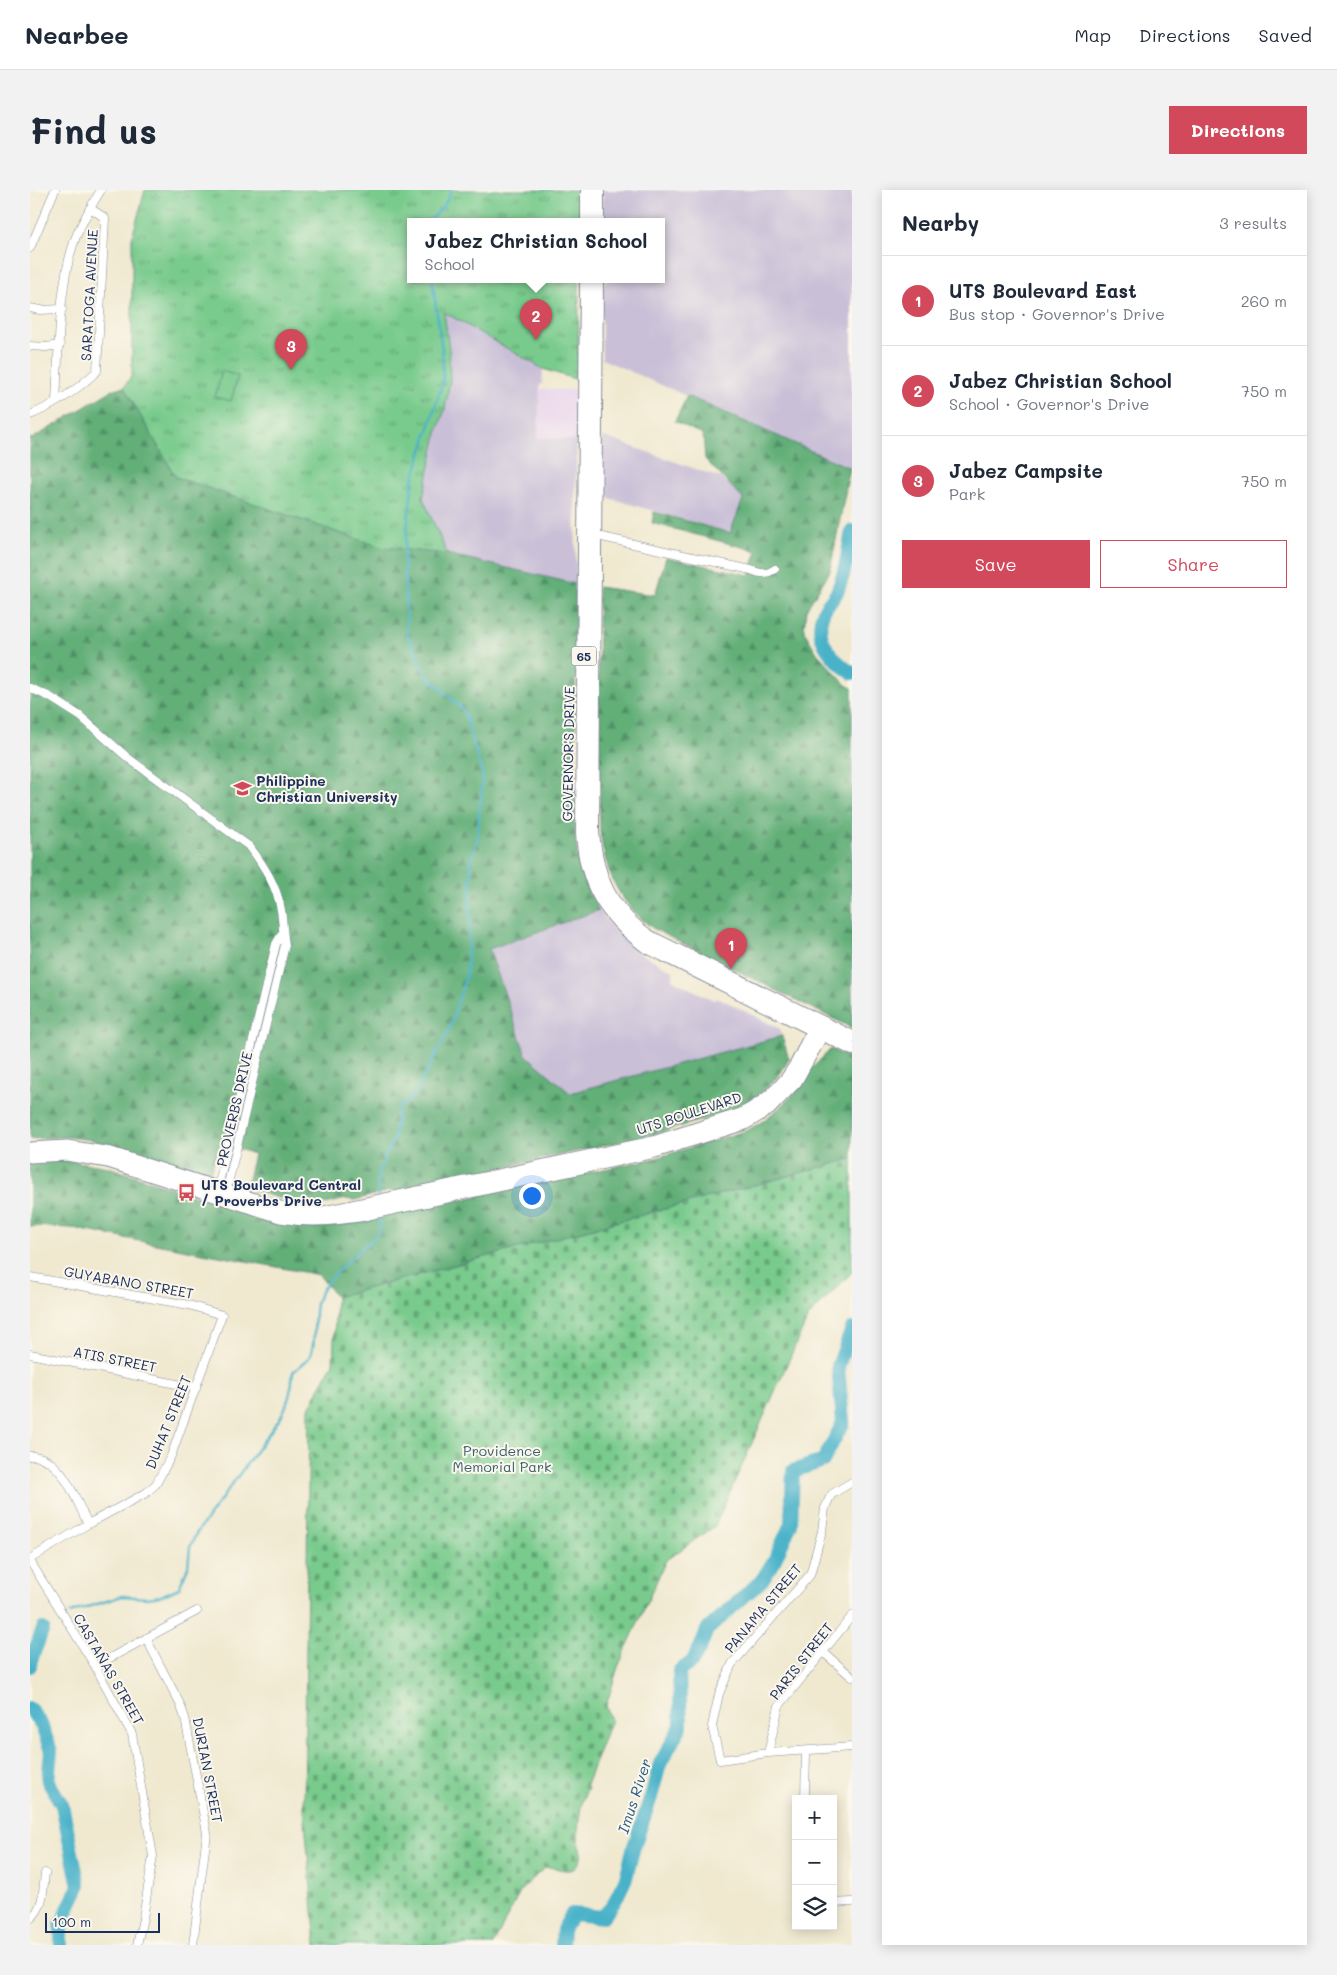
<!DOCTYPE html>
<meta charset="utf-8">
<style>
:root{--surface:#fff;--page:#f2f2f3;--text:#1f2937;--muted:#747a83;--line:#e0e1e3;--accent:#d1495b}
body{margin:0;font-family:Mali,sans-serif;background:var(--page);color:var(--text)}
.controls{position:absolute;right:15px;bottom:15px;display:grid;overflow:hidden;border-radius:0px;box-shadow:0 2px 12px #0003}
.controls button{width:45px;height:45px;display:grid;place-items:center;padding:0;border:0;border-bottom:1px solid var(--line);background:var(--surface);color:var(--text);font:25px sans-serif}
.scale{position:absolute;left:15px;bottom:12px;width:115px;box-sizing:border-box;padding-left:5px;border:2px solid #1b2f5e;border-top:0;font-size:14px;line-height:18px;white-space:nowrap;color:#1b2f5e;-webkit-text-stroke:4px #fbf7ec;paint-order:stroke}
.you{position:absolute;left:501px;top:1005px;width:18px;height:18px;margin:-12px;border:4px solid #fff;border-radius:50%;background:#1a73e8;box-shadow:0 0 0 8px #1a73e833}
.badge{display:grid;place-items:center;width:32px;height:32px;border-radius:50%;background:var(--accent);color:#fff;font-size:16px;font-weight:700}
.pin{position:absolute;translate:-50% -41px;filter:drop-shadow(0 1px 2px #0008)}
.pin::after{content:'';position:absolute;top:26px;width:18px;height:15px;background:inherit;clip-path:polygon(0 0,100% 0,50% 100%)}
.popup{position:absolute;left:377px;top:28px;width:258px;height:65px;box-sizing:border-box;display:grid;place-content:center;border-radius:0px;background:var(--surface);filter:drop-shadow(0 1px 4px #0005);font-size:16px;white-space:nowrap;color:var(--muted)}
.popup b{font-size:19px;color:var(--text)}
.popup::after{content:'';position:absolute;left:50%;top:100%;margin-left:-10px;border:10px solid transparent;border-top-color:var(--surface)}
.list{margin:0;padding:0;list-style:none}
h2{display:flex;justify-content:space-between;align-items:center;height:65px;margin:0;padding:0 20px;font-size:21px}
h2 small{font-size:16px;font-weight:400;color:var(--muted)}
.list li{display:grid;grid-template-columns:32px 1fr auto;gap:15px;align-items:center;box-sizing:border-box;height:90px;padding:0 20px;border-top:1px solid var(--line)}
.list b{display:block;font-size:19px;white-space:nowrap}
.list p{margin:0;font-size:16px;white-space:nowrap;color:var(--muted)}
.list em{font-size:16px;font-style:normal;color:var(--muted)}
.actions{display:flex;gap:10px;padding:15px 20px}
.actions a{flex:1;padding:11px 0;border:1px solid var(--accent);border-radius:0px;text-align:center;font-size:18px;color:var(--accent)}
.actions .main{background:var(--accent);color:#fff}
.icon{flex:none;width:28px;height:28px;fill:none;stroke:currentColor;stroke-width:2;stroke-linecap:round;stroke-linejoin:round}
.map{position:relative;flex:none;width:822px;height:1755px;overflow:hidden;border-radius:0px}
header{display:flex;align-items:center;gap:30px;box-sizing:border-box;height:70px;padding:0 25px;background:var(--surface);border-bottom:1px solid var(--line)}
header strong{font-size:24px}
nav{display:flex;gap:28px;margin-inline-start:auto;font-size:18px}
.intro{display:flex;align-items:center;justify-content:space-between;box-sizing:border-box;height:120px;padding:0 30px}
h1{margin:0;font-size:35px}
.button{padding:12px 22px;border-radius:0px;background:var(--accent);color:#fff;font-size:18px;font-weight:700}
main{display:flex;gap:30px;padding:0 30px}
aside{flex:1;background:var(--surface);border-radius:0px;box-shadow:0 2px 12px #0003}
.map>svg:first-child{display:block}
</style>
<header>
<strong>Nearbee</strong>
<nav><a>Map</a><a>Directions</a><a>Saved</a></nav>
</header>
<div class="intro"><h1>Find us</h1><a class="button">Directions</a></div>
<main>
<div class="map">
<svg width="822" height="1755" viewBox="0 0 822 1755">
<defs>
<pattern id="forest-firs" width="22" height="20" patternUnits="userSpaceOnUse" patternTransform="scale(1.25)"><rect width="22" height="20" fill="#62af78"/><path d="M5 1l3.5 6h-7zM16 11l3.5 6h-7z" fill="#508f66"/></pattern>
<pattern id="cemetery-stones" width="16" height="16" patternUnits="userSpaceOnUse" patternTransform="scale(1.25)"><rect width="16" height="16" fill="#79cb8d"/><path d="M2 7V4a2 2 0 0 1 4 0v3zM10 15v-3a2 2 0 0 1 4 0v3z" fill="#62a576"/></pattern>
<pattern id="park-tufts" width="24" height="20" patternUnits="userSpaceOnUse" patternTransform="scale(1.25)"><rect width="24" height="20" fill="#79cb8d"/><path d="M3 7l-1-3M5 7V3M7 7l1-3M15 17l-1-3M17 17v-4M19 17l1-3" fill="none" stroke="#62a576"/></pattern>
</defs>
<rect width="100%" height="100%" fill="#fbf7ec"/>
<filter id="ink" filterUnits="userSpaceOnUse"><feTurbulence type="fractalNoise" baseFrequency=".02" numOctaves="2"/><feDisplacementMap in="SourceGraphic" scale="10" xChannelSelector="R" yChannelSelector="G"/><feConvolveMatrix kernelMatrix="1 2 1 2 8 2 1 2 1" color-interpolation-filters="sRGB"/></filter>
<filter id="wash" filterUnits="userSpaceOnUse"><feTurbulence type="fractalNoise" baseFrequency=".0096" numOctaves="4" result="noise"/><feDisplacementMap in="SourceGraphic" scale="20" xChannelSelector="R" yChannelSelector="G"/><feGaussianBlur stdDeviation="1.12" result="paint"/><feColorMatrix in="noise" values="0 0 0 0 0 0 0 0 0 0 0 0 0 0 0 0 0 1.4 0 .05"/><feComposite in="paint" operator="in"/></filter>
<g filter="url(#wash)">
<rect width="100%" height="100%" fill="#f0e9d0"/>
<path fill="#e8d2ee" d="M510,199L548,200L547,250L508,249Z"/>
<path fill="#c9bfd7" d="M573,0H822V276L820,278L572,169V97L579,89H631V31H573Z
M413,121L513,179L512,194H510L508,248L547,250L545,311L546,394L417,364L393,308L408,239L415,219L420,190L419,159Z
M572,246L691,288L713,308L701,343L572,306Z
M569,720L584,740L598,753L610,763L643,781V790L683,810L689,808L750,839L752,846L540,903L496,865L459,759Z"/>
<path fill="url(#forest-firs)" stroke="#3e6f6b" d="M94,197L146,287L351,357L417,364L546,394L545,642C547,674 554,692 569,720L459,759L496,865L540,903L752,846L759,869L750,884L737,898L720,911L689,925L621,945L368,1001H359L325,1010C315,1007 304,1013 294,1014C266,1015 242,1006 216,998L224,964L190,953L179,986L62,950L38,947L0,949V248L2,249L84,199Z
M657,206L820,278L800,381L776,420L774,441L787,463L816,495L822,498V838L624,739C588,712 576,684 570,641L568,397L625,405L636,367L719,385L727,361L622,333L624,322L700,343L713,309L675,269L673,245L645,231Z
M801,859L822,869V969L306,1107L289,1085L41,1038L0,1036V973L36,970L78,977L249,1033L277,1038L298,1037L331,1031L626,968L718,940L733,931L754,914L768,899L781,879Z"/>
<path fill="url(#cemetery-stones)" stroke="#4a7d76" d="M822,969V1082L778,1127L685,1336L636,1370L588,1477L576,1516L581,1530L556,1595L558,1599C550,1610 548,1634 548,1649C548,1655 552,1662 551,1668C550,1671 547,1676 545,1678C536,1684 523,1675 514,1678L491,1700L463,1755H286L274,1620L279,1218L303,1173L306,1107Z"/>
<path fill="url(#park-tufts)" stroke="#4a7d76" d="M115,0H550L549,31H381V89H549L548,190L513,179L414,122L419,159L420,190L415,219L408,239L393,308L417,364L351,357L146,287L94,197L102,185V48Z"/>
<path fill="#79cb8d" stroke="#4a7d76" d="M192,181L208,186L201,211L185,207Z"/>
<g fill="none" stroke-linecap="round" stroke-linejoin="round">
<path stroke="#4ab2c9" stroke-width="2.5" d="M399,31C409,22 417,14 421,0
M348,1007V983L364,948L368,921L371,915L379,910L388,899L420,837L436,786L440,735L441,671L447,650L453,586L434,521L396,484L377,444L374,363L383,290L413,191L412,159L402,89
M40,1423L92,1406L117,1408L131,1406L149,1398L158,1377L160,1357L166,1344L250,1228C259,1213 262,1199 263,1182C268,1177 277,1172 280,1166C287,1154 282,1126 287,1110C294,1089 332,1059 349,1043V1025"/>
<path stroke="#4ab2c9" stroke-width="14" d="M822,341C818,362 815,385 806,404C802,411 795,416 793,423C783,448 802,470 822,483
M0,1476L1,1470L13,1439
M0,1519L11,1534L21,1561L18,1591L32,1615L49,1696L31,1734V1755
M532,1755L533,1740L542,1724L573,1727L585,1711L596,1688L604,1656L621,1607L630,1574L651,1536L649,1481L662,1472L670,1458L677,1440L732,1390L745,1369L761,1334L763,1281L793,1271L813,1233L808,1176L822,1139"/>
</g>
</g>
<g filter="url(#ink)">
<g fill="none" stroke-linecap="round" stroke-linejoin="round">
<defs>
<path id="minor" d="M0,58L25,0
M0,118L10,120L32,119
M0,156L16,157L30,155
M26,211C29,160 28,91 47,44C54,29 62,14 71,0
M0,225C25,215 48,199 67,181L75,28L60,18
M563,345L721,380C731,384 736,385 745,379
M0,498L20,507L50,526L98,568L220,657C234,676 247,696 251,720C253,732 253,744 255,755L196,1002
M189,1000L188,997L246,754L253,742
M0,1087L159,1115L192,1125L141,1266L126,1294L116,1303L58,1334L0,1369
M0,1164L166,1198
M0,1266C32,1265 46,1311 58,1334
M822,1292L802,1304L799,1309L795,1318L792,1341L780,1385L702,1474L689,1504L682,1536L690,1570L738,1563L822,1557
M0,1371L65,1476L102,1544L123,1666L113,1728L107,1755
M116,1448L150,1514L155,1528L177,1643L163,1755
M793,1462L822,1487
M65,1476L167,1421
M738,1563L749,1516L822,1426
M775,1609L776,1561
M803,1713L822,1712
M0,1729C14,1718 13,1700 15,1683"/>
<path id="secondary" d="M0,958L37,956L81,963L250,1017L274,1022H294L623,952L711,924C733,913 752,897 765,875C773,862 777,845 789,835
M0,967L36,965L78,972L250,1027C279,1032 300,1030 329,1026L625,962L715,934L740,919L766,892L792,845V836"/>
<path id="trunk" d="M557,31V0
M568,31V0
M556,89L552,643C555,694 575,726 615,756L822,859
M567,89L563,642C567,688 581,720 620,747L822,847"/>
</defs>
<use href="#minor" stroke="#868c97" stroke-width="9"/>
<use href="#secondary" stroke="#868c97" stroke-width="13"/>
<use href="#trunk" stroke="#868c97" stroke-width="14"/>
<use href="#minor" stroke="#fff" stroke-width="8"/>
<use href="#secondary" stroke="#fff" stroke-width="11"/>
<use href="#trunk" stroke="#fff" stroke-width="12"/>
</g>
</g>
<defs>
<symbol id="university-bare" viewBox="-9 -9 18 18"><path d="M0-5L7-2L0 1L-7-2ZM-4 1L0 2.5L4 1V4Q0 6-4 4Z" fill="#d1495b" stroke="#fbf7ec" stroke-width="2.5" paint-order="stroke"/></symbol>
<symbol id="bus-bare" viewBox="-9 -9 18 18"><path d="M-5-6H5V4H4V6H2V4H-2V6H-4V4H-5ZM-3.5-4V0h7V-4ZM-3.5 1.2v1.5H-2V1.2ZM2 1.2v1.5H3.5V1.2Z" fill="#d1495b" stroke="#fbf7ec" stroke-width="2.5" paint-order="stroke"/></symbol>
</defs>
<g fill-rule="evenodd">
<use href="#university-bare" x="200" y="586" width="25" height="25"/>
<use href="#bus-bare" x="144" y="990" width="25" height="25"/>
</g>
<g text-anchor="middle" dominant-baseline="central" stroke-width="4" stroke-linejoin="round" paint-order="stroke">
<rect fill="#fbf7ec" stroke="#5e6b89" stroke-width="1" x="541.5" y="456.5" width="25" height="19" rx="4"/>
<g font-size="12" font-weight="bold" fill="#1b2f5e">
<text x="554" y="466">65</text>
</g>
<g font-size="14" fill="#1b2f5e" stroke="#fbf7ec">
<text transform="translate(59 105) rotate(-87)">SARATOGA AVENUE</text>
<text transform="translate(538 564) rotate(-89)">GOVERNOR'S DRIVE</text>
<text transform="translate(204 919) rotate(-77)">PROVERBS DRIVE</text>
<text transform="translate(659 923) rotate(-18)">UTS BOULEVARD</text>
<text transform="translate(99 1092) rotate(10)">GUYABANO STREET</text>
<text transform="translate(85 1169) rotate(11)">ATIS STREET</text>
<text transform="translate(138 1232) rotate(-68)">DUHAT STREET</text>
<text transform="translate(733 1418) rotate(-50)">PANAMA STREET</text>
<text transform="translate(771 1471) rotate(-52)">PARIS STREET</text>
<text transform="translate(79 1479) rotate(60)">CASTAÑAS STREET</text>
<text transform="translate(178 1580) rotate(79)">DURIAN STREET</text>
</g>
<g font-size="14" font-weight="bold" fill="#1b2f5e" stroke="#fbf7ec" text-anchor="start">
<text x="226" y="590">Philippine<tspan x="226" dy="16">Christian University</tspan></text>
<text x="171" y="994">UTS Boulevard Central<tspan x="171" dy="16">/ Proverbs Drive</tspan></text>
</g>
<g font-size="14" fill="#375e6c" stroke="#fbf7ec">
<text x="472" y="1260">Providence<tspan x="472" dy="16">Memorial Park</tspan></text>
</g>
<g font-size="15" font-style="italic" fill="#2b5d83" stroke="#fbf7ec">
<text transform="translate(604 1606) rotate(-72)">Imus River</text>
</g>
</g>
</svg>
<div class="controls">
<button>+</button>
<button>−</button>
<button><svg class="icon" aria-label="layers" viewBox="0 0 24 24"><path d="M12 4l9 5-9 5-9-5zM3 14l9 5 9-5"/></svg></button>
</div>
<div class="scale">100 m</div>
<div class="you"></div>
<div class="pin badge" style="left:701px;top:779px">1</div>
<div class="pin badge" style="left:506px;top:150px">2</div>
<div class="popup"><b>Jabez Christian School</b>School</div>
<div class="pin badge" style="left:261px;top:180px">3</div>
</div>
<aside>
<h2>Nearby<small>3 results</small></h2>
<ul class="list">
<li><span class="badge">1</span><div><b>UTS Boulevard East</b><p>Bus stop · Governor's Drive</p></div><em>260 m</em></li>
<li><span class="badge">2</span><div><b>Jabez Christian School</b><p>School · Governor's Drive</p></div><em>750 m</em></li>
<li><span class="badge">3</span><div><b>Jabez Campsite</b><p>Park</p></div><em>750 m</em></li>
</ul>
<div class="actions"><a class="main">Save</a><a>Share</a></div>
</aside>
</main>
